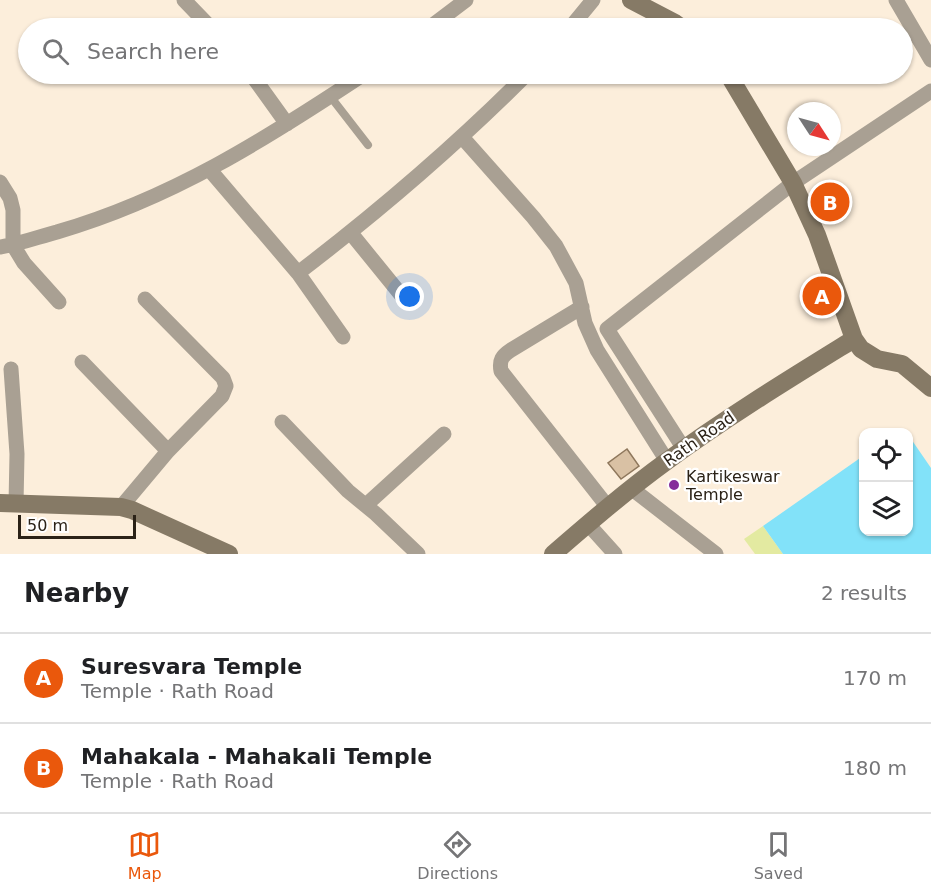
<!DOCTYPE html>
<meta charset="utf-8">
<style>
:root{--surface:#fff;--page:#f2f2f2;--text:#202124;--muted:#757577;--line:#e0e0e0;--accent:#ea580c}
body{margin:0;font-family:"DejaVu Sans",sans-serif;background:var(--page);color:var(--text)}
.controls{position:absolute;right:18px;bottom:18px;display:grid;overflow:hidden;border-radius:12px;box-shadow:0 2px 4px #0004}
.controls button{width:54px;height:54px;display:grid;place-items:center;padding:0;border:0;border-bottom:2px solid var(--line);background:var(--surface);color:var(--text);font:30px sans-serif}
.compass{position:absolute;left:787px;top:102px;width:54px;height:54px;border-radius:50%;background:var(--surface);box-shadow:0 2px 4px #0004;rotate:126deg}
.scale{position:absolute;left:18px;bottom:15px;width:118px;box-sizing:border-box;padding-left:6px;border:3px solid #2b2217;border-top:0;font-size:16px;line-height:21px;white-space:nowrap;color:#2b2217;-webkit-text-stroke:4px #fff;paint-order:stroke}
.you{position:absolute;left:410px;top:297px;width:21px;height:21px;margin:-15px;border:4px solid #fff;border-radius:50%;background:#1a73e8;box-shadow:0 0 0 9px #1a73e833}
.badge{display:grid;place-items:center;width:39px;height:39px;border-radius:50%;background:var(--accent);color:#fff;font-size:20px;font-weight:700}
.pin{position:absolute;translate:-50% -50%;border:3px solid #fff;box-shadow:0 2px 6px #0006}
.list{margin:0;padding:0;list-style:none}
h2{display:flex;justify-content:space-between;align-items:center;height:78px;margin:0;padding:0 24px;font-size:26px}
h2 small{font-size:20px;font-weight:400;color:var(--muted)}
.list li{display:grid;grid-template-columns:39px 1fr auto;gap:18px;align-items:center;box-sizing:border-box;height:90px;padding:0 24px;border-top:2px solid var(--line)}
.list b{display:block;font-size:22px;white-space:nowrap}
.list p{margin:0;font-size:20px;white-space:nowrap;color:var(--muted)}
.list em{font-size:20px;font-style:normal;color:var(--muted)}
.icon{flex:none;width:33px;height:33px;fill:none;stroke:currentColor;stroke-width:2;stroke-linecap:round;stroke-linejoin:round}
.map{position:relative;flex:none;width:931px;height:554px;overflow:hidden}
.search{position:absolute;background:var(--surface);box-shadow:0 2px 4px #0004;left:18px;right:18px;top:18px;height:66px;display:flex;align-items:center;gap:15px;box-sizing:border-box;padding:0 21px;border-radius:33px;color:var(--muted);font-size:22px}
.sheet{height:258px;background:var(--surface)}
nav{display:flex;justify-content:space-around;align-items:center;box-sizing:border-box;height:84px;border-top:2px solid var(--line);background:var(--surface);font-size:16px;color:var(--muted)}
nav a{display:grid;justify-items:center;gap:3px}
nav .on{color:var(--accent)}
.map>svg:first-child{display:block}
</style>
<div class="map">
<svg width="931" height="554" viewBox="0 0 931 554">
<rect width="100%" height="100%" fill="#fceedb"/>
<path fill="#e3eaa1" d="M763,526L783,554H755L744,539Z"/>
<path fill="#82e2f9" d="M909,436L931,468V554H783L763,526L863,456L864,532H908Z"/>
<path fill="#d9c1a4" stroke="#8e775c" stroke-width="1.5" d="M830,193L838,206L830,210L822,198Z
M627,449L639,466L621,479L608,463Z"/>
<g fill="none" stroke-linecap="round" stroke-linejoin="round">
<path stroke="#a9a093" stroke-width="8" d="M330,96L368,145"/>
<path stroke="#a9a093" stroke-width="15" d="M184,0L211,28
M896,0L931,60
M429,28L466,0
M570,28L593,0
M251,74L287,124
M462,137L533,217L556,246L576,283L585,323L597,350L667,461
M209,169L298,273L343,337
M0,182L10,198L13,210V245L24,263L59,302
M350,232L402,296
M0,247C20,244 38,237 57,232C171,199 266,139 364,74
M298,273C378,212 456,145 527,74
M582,307L511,350C502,356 499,360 501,371L607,506
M82,362L168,451
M11,369L17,454L16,504
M282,422L348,491L376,514L418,554
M684,449L607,329L793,183L931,91
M631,488L716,554
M366,505L444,434
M121,507L168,451L222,396L226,386L223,378L145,299
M588,524L615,554"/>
<path stroke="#867a66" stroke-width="18" d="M631,0L675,23L682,28
M728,74L793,183L817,235L854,339L861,349L877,359L902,364L931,388
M0,503L121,507L132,510L229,554
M553,554C590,522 627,490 667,461C727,417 791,378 854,339"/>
</g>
<circle fill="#842d9a" stroke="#fff" stroke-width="2" cx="674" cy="485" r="6"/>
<g text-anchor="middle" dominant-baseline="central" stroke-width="4.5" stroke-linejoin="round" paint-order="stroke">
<g font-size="16" fill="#2b2217" stroke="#fff">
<text transform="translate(699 439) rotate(-35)">Rath Road</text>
</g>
<g font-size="16" fill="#2b2217" stroke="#fff" text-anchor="start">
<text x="686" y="476">Kartikeswar<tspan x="686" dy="18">Temple</tspan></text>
</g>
</g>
</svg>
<div class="controls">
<button><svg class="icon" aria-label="locate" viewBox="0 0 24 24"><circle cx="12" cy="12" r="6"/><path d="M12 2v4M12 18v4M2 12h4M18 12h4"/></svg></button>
<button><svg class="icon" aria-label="layers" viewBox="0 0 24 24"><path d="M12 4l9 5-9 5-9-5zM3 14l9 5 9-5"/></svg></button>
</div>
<svg class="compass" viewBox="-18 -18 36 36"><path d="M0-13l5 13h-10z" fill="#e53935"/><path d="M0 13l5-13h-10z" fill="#757577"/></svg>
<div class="scale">50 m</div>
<div class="you"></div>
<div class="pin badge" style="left:822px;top:296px">A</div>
<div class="pin badge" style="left:830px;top:202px">B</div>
<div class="search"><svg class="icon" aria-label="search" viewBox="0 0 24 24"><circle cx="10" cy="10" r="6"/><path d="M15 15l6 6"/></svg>Search here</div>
</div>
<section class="sheet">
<h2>Nearby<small>2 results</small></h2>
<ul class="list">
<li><span class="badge">A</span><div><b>Suresvara Temple</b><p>Temple · Rath Road</p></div><em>170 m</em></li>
<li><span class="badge">B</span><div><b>Mahakala - Mahakali Temple</b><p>Temple · Rath Road</p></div><em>180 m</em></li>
</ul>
</section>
<nav>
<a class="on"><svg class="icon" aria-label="map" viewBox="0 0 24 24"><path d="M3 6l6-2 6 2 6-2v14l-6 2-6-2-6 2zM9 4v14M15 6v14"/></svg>Map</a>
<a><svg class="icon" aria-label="directions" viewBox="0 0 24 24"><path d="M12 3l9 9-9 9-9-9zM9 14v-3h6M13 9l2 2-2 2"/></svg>Directions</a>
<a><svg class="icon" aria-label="saved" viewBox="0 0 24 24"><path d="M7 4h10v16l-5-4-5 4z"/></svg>Saved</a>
</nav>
